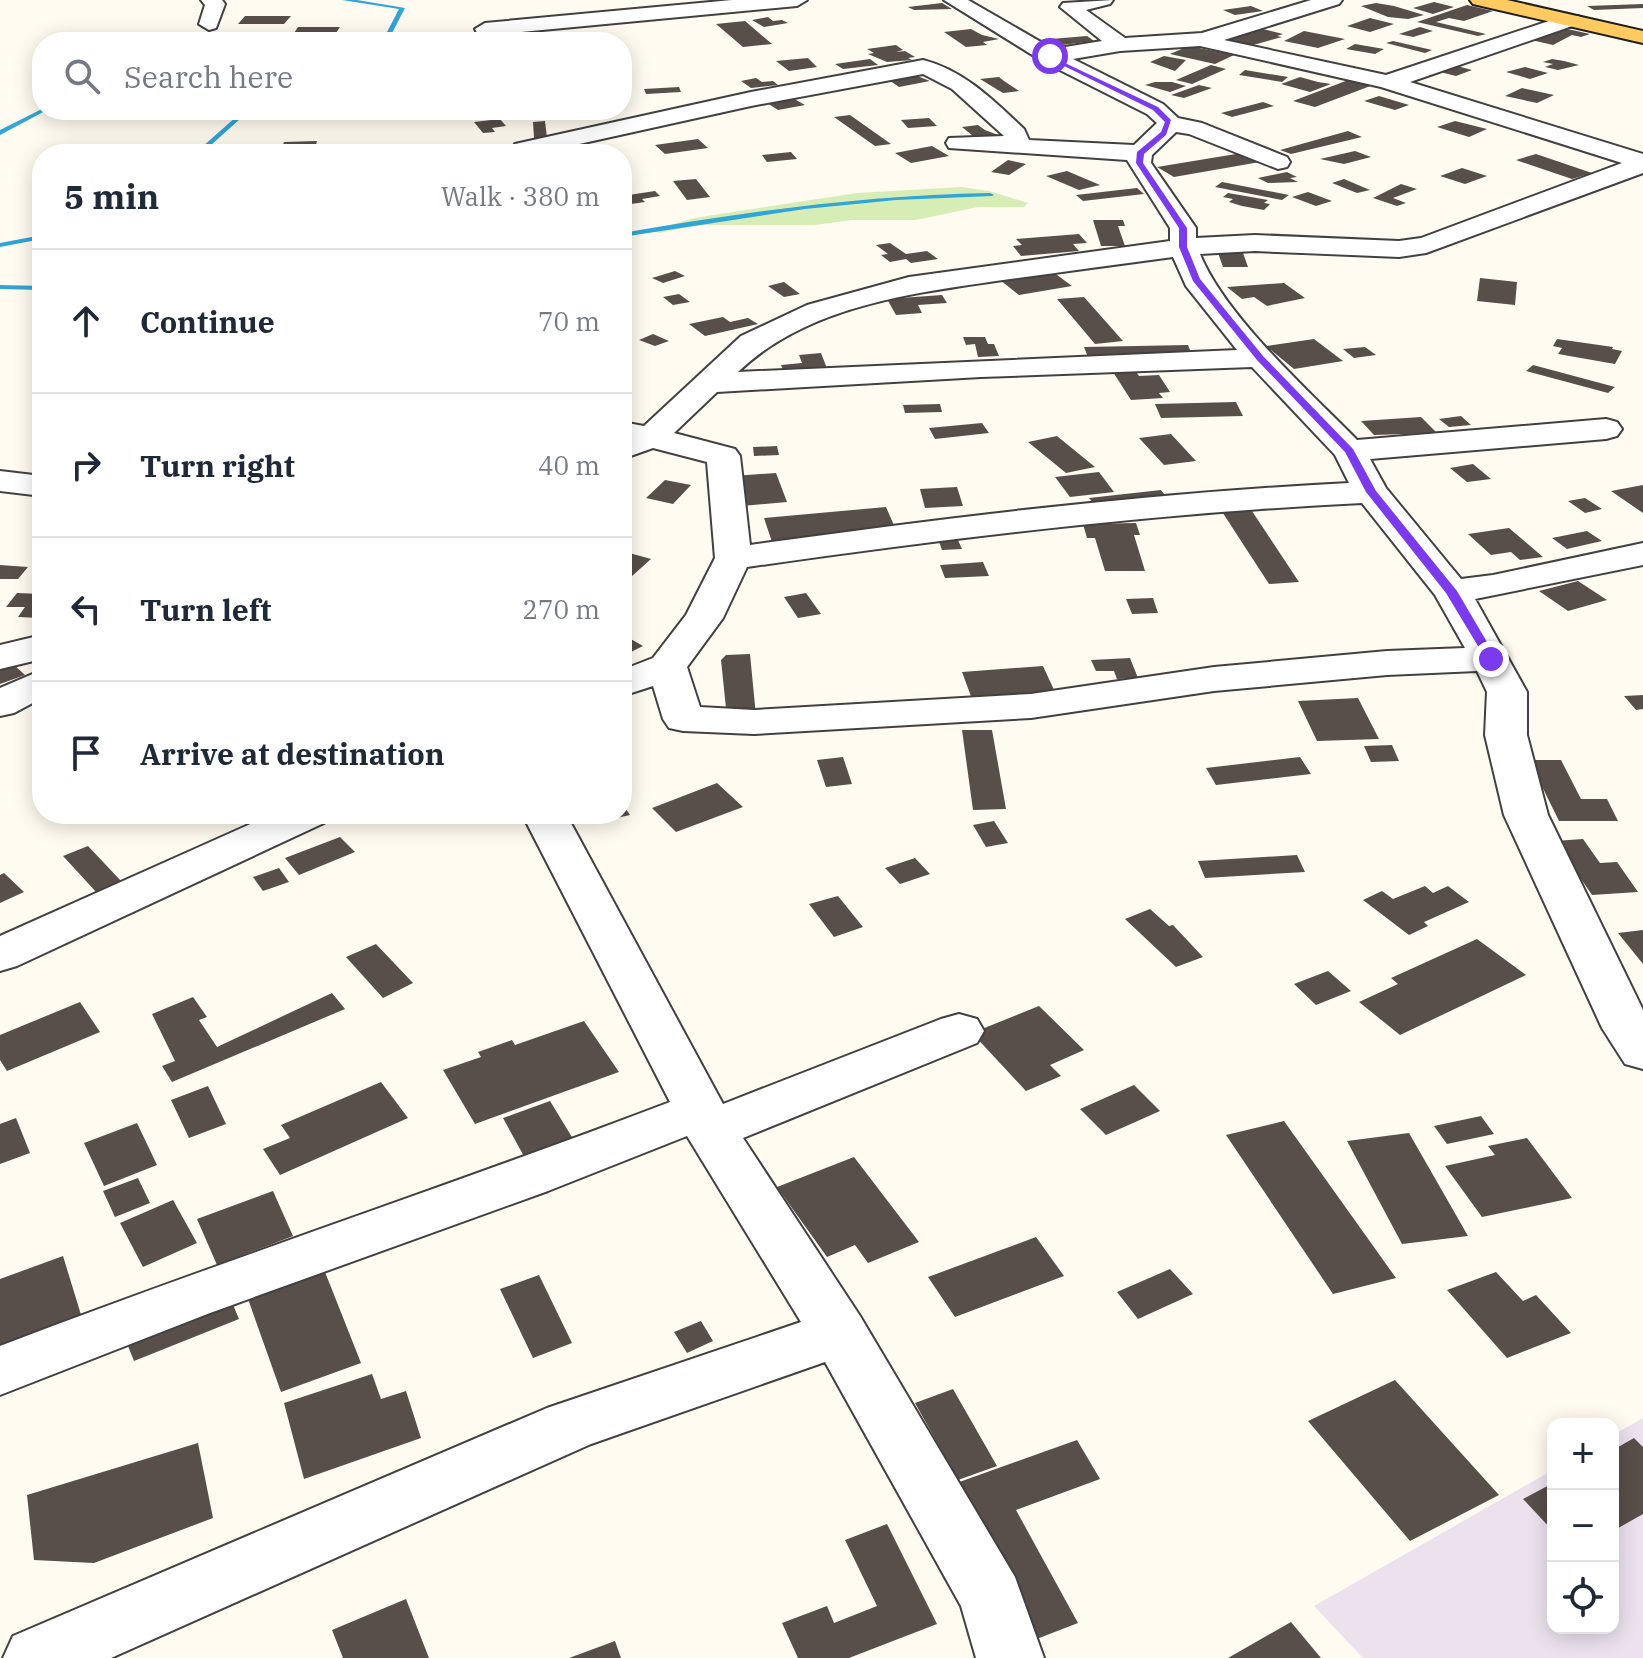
<!DOCTYPE html>
<meta charset="utf-8">
<style>
:root{--surface:#fff;--page:#f6f6f7;--text:#1f2937;--muted:#747a83;--line:#e0e1e3}
body{margin:0;font-family:"IBM Plex Serif",serif;background:var(--page);color:var(--text)}
.controls{position:absolute;right:24px;bottom:24px;display:grid;overflow:hidden;border-radius:16px;box-shadow:0 4px 20px #0003}
.controls button{width:72px;height:72px;display:grid;place-items:center;padding:0;border:0;border-bottom:2px solid var(--line);background:var(--surface);color:var(--text);font:40px sans-serif}
.stop{position:absolute;width:24px;height:24px;margin:-18px;border:6px solid #7c3aed;border-radius:50%;background:#fff}
.stop.end{background:#7c3aed;border-color:#fff;box-shadow:0 2px 8px #0008}
.list{margin:0;padding:0;list-style:none}
h2{display:flex;justify-content:space-between;align-items:center;height:104px;margin:0;padding:0 32px;font-size:34px}
h2 small{font-size:26px;font-weight:400;color:var(--muted)}
.list li{display:grid;grid-template-columns:52px 1fr auto;gap:24px;align-items:center;box-sizing:border-box;height:144px;padding:0 32px;border-top:2px solid var(--line)}
.list b{display:block;font-size:30px;white-space:nowrap}
.list em{font-size:26px;font-style:normal;color:var(--muted)}
.icon{flex:none;width:44px;height:44px;fill:none;stroke:currentColor;stroke-width:2;stroke-linecap:round;stroke-linejoin:round}
.map{position:relative;flex:none;width:1643px;height:1658px;overflow:hidden}
.search{position:absolute;background:var(--surface);box-shadow:0 4px 20px #0003;left:32px;top:32px;width:600px;height:88px;display:flex;align-items:center;gap:20px;box-sizing:border-box;padding:0 28px;border-radius:32px;color:var(--muted);font-size:30px}
.panel{position:absolute;background:var(--surface);box-shadow:0 4px 20px #0003;left:32px;top:144px;width:600px;height:680px;border-radius:32px}
.map>svg:first-child{display:block}
</style>
<div class="map">
<svg width="1643" height="1658" viewBox="0 0 1643 1658">
<rect width="100%" height="100%" fill="#fffbf0"/>
<path fill="#ebe2ee" d="M1643,1418V1658H1363L1314,1606L1553,1470V1628H1613V1435Z"/>
<path fill="#d7edb6" d="M962,187L989,191L1028,203L1024,207H978L916,220H852L815,225H699L659,233L653,230L694,218L857,193Z"/>
<g fill="none" stroke-linecap="round" stroke-linejoin="round">
<path fill="#31a4d8" fill-rule="evenodd" d="M342,0H357L405,8L392,33L382,42H376L387,32L399,9Z
M42,109L47,110L0,135V130Z
M253,110H262L240,119L201,154H194L236,117Z
M990,193L994,195L992,196L896,200L805,209L622,237V233C744,212 866,195 990,193Z
M42,235V239L0,247V243Z
M0,285L42,286V290L0,289Z"/>
</g>
<path fill="#584e4a" d="M1434,2L1454,7L1433,14L1413,8Z
M942,3L952,9L914,10L908,7Z
M1376,3L1394,6L1424,15L1408,19L1388,17L1361,6Z
M1643,4V8L1594,10L1587,6Z
M1467,5L1493,11L1464,21L1449,18L1436,22L1486,34L1478,36L1417,22Z
M1251,6L1263,11L1235,15L1223,10Z
M245,16H291L284,24H238Z
M768,17L773,21L782,20L788,23L764,27L752,20Z
M1370,18L1394,24L1370,32L1347,26Z
M745,21L772,44L743,47L716,24Z
M298,27H340L334,36H292Z
M1420,27L1433,31L1413,37L1399,34Z
M1259,28L1283,34L1277,36L1282,37L1246,47L1221,41Z
M1563,28L1590,34L1581,37L1572,35L1553,45L1527,39Z
M971,29L982,35L999,39L983,42L987,45L966,47L944,32Z
M1304,31L1345,39L1318,48L1284,41Z
M1087,36L1094,41L1062,45L1045,44L1039,40Z
M1393,41L1432,50L1425,53L1386,43Z
M1355,44L1384,49L1375,54L1346,49Z
M896,45L903,50L896,52L905,51L915,57L908,58L912,60L887,62L868,54L874,53L867,49Z
M1189,46L1234,55L1215,64L1170,54Z
M1164,56L1186,60L1175,71L1150,62Z
M808,58L817,67L789,71L776,61Z
M870,59L878,65L843,69L835,64Z
M1552,59L1564,61L1579,65L1558,70L1545,67L1553,64L1543,62Z
M1211,65L1226,69L1192,84L1176,80Z
M1453,65L1472,70L1456,76L1436,71Z
M1525,67L1548,73L1530,79L1506,72Z
M1245,70L1288,77L1282,82L1239,75Z
M912,74L930,81L899,87L886,78Z
M999,77L1004,81L1019,91L1003,93L980,79Z
M1300,77L1318,82L1331,84L1310,92L1281,84Z
M756,78L762,82L773,81L778,85L751,88L741,81Z
M1351,79L1373,85L1315,107L1293,101Z
M1155,82H1172L1186,86L1170,92L1145,85Z
M1199,85L1212,88L1184,98L1171,95Z
M679,87L681,92L646,94L644,89Z
M1522,88L1554,95L1537,103L1505,96Z
M789,96L805,105L778,110L764,101Z
M1379,96L1409,105L1395,110L1364,101Z
M1263,102L1274,106L1232,117L1221,113Z
M850,115L891,144L875,146L834,117Z
M929,118L937,126L908,128L901,120Z
M500,119L506,126L492,128L495,132L483,133L474,122Z
M545,121L547,138H534L533,122Z
M1455,121L1487,129L1469,137L1437,127Z
M978,125L985,130L998,135L973,136L962,127Z
M1348,131L1362,137L1291,154L1280,150Z
M698,139L708,148L665,154L655,145Z
M317,141L315,149L281,150L284,142Z
M932,146L949,156L911,163L895,153Z
M1355,151L1371,157L1344,164L1320,159Z
M791,152L797,159L767,162L762,155Z
M1242,153L1260,162L1174,177L1157,167Z
M1536,154L1592,173L1572,179L1516,160Z
M1008,160L1026,164L1009,175L991,172Z
M1462,168L1487,176L1465,184L1440,176Z
M1067,171L1100,185L1079,190L1046,176Z
M1287,172L1297,177L1290,178L1298,182L1268,183L1258,178Z
M696,179L710,197L687,200L673,181Z
M1344,179L1370,190L1357,193L1332,183Z
M1222,182L1289,195L1282,200L1215,187Z
M1401,184L1417,189L1393,198L1406,203L1397,206L1373,198Z
M1137,188L1144,194L1083,201L1076,195Z
M655,191L660,196L642,199L645,202L631,204L622,196Z
M1308,192L1332,201L1316,206L1292,197Z
M1228,193L1268,200L1264,203L1270,204L1264,210L1242,206L1229,202L1233,199L1223,197Z
M1093,220H1123L1125,226H1118L1125,246H1101Z
M1079,234L1087,243L1073,244L1079,251L1021,256L1013,246L1022,245L1016,239Z
M890,243L906,254L927,251L938,259L911,263L906,259L890,262L881,255L888,254L876,245Z
M1218,253H1243L1248,267H1223Z
M675,271L685,276L663,283L652,278Z
M1053,272L1072,286L1019,295L1000,280Z
M1480,278L1517,282L1515,305L1477,301Z
M784,282L800,294L784,297L768,286Z
M1284,283L1305,298L1267,306L1254,297L1242,299L1227,287Z
M679,294L690,302L673,305L663,297Z
M942,295L947,303L918,305L922,313L896,315L887,299Z
M1084,297L1123,341L1095,344L1057,299Z
M723,317L730,322L748,318L758,324L705,336L689,324Z
M653,334L669,341L655,346L639,340Z
M963,337H985L988,344H994L999,356L978,357L975,344L966,345Z
M1314,339L1343,361L1294,369L1266,346Z
M1557,339L1613,347L1612,349L1622,351L1615,364L1558,354L1562,348L1553,346Z
M1188,345L1192,355L1088,357L1084,347Z
M1365,347L1376,355L1354,358L1343,349Z
M821,353L828,371L785,374L781,365L802,363L799,355Z
M1533,365L1615,387L1608,393L1526,371Z
M1135,370L1139,376L1159,375L1170,392L1159,393L1163,398L1131,400L1113,372Z
M1236,402L1243,416L1161,418L1155,404Z
M940,404L942,412L905,413L903,405Z
M1461,416L1471,425L1449,427L1439,419Z
M1421,417L1437,433L1374,435L1361,421Z
M982,423L989,433L935,439L929,428Z
M1171,434L1196,461L1164,465L1139,438Z
M1057,436L1095,467L1066,473L1028,442Z
M777,446L779,455L754,456L753,447Z
M1473,464L1491,479L1467,482L1450,468Z
M1099,472L1114,492L1070,497L1055,477Z
M776,473L787,502L742,506L733,476Z
M665,480L691,485L673,504L646,498Z
M1643,485V513L1611,491Z
M957,487L963,506L925,508L920,489Z
M1161,490L1167,498L1095,505L1089,498Z
M1585,498L1602,509L1585,513L1568,501Z
M1248,505L1299,582L1269,584L1219,507Z
M886,507L896,530L772,542L764,518Z
M1136,523L1140,535H1134L1145,571H1105L1095,538H1087L1083,524Z
M1509,528L1543,557L1520,560L1511,552L1491,555L1468,534Z
M1587,531L1602,541L1567,549L1552,538Z
M957,538L962,549L942,550L938,539Z
M622,551L651,559L622,585Z
M983,562L989,576L945,578L940,565Z
M0,565L28,567L18,579H0Z
M1578,581L1607,600L1568,611L1539,591Z
M17,593L42,594V618L18,617L25,607H6Z
M806,593L821,614L798,618L784,597Z
M1153,598L1158,613L1132,614L1126,599Z
M622,634L643,646L631,652L622,647Z
M750,654L756,716L727,718L721,660L726,655Z
M1130,658L1138,678L1117,679L1114,671H1096L1091,660Z
M13,664L25,675L0,684V669Z
M1043,666L1055,692L972,699L962,672Z
M1643,695V709L1636,710L1624,696Z
M1358,698L1379,739L1317,741L1298,701Z
M962,730H992L1006,809L973,810Z
M1392,745L1399,761L1371,762L1364,746Z
M843,757L852,784L826,787L817,760Z
M1300,757L1311,774L1216,785L1206,768Z
M1529,760H1561L1581,799H1607L1618,821H1559Z
M717,783L743,807L676,832L652,808Z
M622,803L630,815L589,824L584,814H622Z
M994,821L1008,843L986,847L973,825Z
M340,837L355,852L299,875L285,858Z
M1583,839L1600,863L1617,862L1638,892L1592,895L1555,841Z
M88,846L122,882L97,893L63,856Z
M1297,855L1305,872L1205,878L1198,861Z
M915,858L930,874L900,884L885,868Z
M279,868L289,882L263,891L253,877Z
M4,873L24,892L0,903V875Z
M1425,886L1433,893L1448,886L1469,902L1424,922L1428,926L1409,935L1363,900L1382,891L1393,899Z
M838,896L863,927L834,937L809,904Z
M1150,909L1169,926L1173,925L1203,957L1176,967L1125,919Z
M1643,930V964L1618,933Z
M1477,939L1526,975L1400,1035L1359,1002L1398,984L1391,978Z
M376,944L413,983L383,998L346,957Z
M1328,971L1351,991L1316,1005L1294,984Z
M332,993L345,1009L172,1082L162,1066L175,1061L152,1014L193,997L207,1017L199,1020L217,1047Z
M80,1002L100,1032L7,1071L0,1060V1035Z
M1039,1006L1084,1050L1050,1065L1061,1076L1026,1091L972,1033Z
M584,1021L619,1072L475,1124L443,1070L481,1057L478,1052L512,1040L515,1045Z
M381,1082L408,1118L280,1175L263,1149L290,1138L281,1125Z
M1134,1085L1160,1111L1106,1135L1080,1109Z
M208,1086L226,1124L189,1138L171,1100Z
M550,1101L575,1142L526,1160L503,1118Z
M1481,1116L1494,1134L1447,1144L1434,1126Z
M16,1118L30,1153L0,1164V1124Z
M1284,1121L1396,1278L1333,1294L1226,1135Z
M137,1123L157,1165L104,1186L84,1143Z
M1409,1133L1468,1236L1402,1244L1347,1141Z
M1527,1138L1572,1198L1482,1217L1445,1166L1495,1155L1488,1146Z
M854,1157L919,1242L868,1263L855,1245L827,1257L777,1187Z
M138,1178L150,1203L115,1217L103,1191Z
M273,1191L293,1236L217,1265L197,1219Z
M173,1200L197,1243L143,1267L120,1223Z
M1036,1237L1064,1276L955,1317L928,1277Z
M63,1256L82,1318L0,1348V1279Z
M1170,1269L1193,1294L1138,1319L1117,1292Z
M325,1272L361,1363L281,1392L248,1299Z
M1496,1272L1523,1301L1536,1295L1571,1333L1507,1358L1447,1290Z
M539,1275L572,1343L533,1358L500,1289Z
M229,1295L239,1319L134,1361L124,1336Z
M701,1321L713,1341L687,1353L674,1332Z
M372,1374L381,1399L406,1391L421,1438L304,1479L284,1403Z
M1395,1380L1499,1495L1410,1541L1308,1421Z
M953,1389L997,1466L958,1480L915,1403Z
M1634,1438L1643,1447V1514L1613,1531V1450Z
M1077,1440L1100,1479L1016,1510L1078,1623L1034,1640L951,1485Z
M198,1443L213,1518L94,1563L34,1560L27,1495Z
M1553,1483V1531L1523,1499Z
M887,1524L937,1624L849,1658H798L782,1623L827,1606L834,1623L877,1606L845,1540Z
M406,1599L429,1658H343L332,1630Z
M1291,1622L1321,1658H1228Z
M615,1641L621,1658H569Z"/>
<g fill="none" stroke-linecap="round" stroke-linejoin="round">
<defs>
<path id="minor" d="M201,0H222L225,4L216,28L209,30L199,24L205,5Z
M732,0H807L797,6L499,34L504,42H482L475,29L485,23Z
M944,0H968L1053,49L1102,41L1060,7L1063,3L1113,0L1110,4L1086,10L1125,38L1202,33L1311,0H1342L1339,4L1224,40L1386,75L1564,16H1578L1581,20L1578,24L1410,82L1643,154V173L1426,253L1399,257L1255,251L1200,254C1225,316 1309,391 1357,440L1606,419L1617,422L1622,429L1617,436L1606,439L1370,459L1386,488L1461,579L1493,575L1643,543V565L1475,599L1527,692V735L1548,815L1643,1010V1069L1625,1064L1602,1028L1504,815L1485,735L1487,692L1477,671L1387,675L1214,691L1031,718L754,734L683,731L669,728L663,719L653,686L622,696V670L653,658L686,615L715,558L707,462L653,448L622,459V422L644,426L741,336L807,305L909,277L1170,241V228L1127,160L949,148L946,143L949,138L1004,136L952,89L923,74L751,106L534,154H515L512,149L515,144L524,142L751,92L923,60C965,71 993,100 1024,129L1029,140L1134,145L1157,123L1147,114L1042,61ZM1200,46L1381,87L1622,163L1421,238L1399,241L1255,235L1196,238V228L1151,163L1152,155L1176,132L1189,134L1278,169L1287,167L1290,162L1287,157L1202,123L1178,118L1163,104L1073,59L1120,51ZM1173,257L1186,286L1237,350L738,372C809,304 916,293 1010,279C1064,272 1119,264 1173,257ZM1252,367L1335,455L1349,483C1148,493 949,517 750,545L740,456L735,449L674,433L717,392L981,377ZM1362,503L1435,595L1465,648L1387,651L1214,667L1031,694L754,710L700,707L687,667L723,618L747,567C951,538 1155,513 1362,503Z
M0,471L42,476V496L0,491Z
M42,635V659L0,669V645Z
M42,670V698L14,713L0,716V688Z
M273,814H331L324,823L17,966L0,971V936Z
M522,814H566L723,1104L941,1019L959,1014L977,1019L984,1031L977,1043L743,1138L860,1316L1015,1577L1044,1658H976L961,1606L825,1362L591,1444L111,1658H3L13,1636L547,1408L801,1322L687,1136L548,1191L210,1313L0,1395V1346C222,1261 447,1187 670,1102Z"/>
<path id="major" d="M1470,0H1507L1643,31V43L1473,4Z"/>
</defs>
<use href="#minor" stroke="#414141" stroke-width="4"/>
<use href="#major" stroke="#1f1f1f" stroke-width="4"/>
<use href="#minor" fill="#fff" fill-rule="evenodd"/>
<use href="#major" fill="#ffca60" fill-rule="evenodd"/>
</g>
<path fill="#7c3aed" d="M1048,55L1158,107L1171,120L1166,135L1144,154L1143,163L1187,228V247L1200,279L1263,356L1353,449L1376,491L1457,591L1497,659L1495,661H1487L1446,593L1366,492L1345,452L1257,360L1193,281L1179,247V228L1136,163L1137,152L1161,132L1165,122L1153,110L1048,58Z"/>
</svg>
<div class="controls">
<button>+</button>
<button>−</button>
<button><svg class="icon" aria-label="locate" viewBox="0 0 24 24"><circle cx="12" cy="12" r="6"/><path d="M12 2v4M12 18v4M2 12h4M18 12h4"/></svg></button>
</div>
<div class="stop" style="left:1050px;top:56px"></div>
<div class="stop end" style="left:1491px;top:659px"></div>
<div class="search"><svg class="icon" aria-label="search" viewBox="0 0 24 24"><circle cx="10" cy="10" r="6"/><path d="M15 15l6 6"/></svg>Search here</div>
<section class="panel">
<h2>5 min<small>Walk · 380 m</small></h2>
<ul class="list">
<li><svg class="icon" aria-label="ahead" viewBox="0 0 24 24"><path d="M12 20V5M6 11l6-6 6 6"/></svg><div><b>Continue</b></div><em>70 m</em></li>
<li><svg class="icon" aria-label="right" viewBox="0 0 24 24"><path d="M7 20v-9h11M14 6l5 5-5 5"/></svg><div><b>Turn right</b></div><em>40 m</em></li>
<li><svg class="icon" aria-label="left" viewBox="0 0 24 24"><path d="M17 20v-9H6M10 6l-5 5 5 5"/></svg><div><b>Turn left</b></div><em>270 m</em></li>
<li><svg class="icon" aria-label="arrive" viewBox="0 0 24 24"><path d="M6 21V4h12l-3 4 3 4H6"/></svg><div><b>Arrive at destination</b></div></li>
</ul>
</section>
</div>
